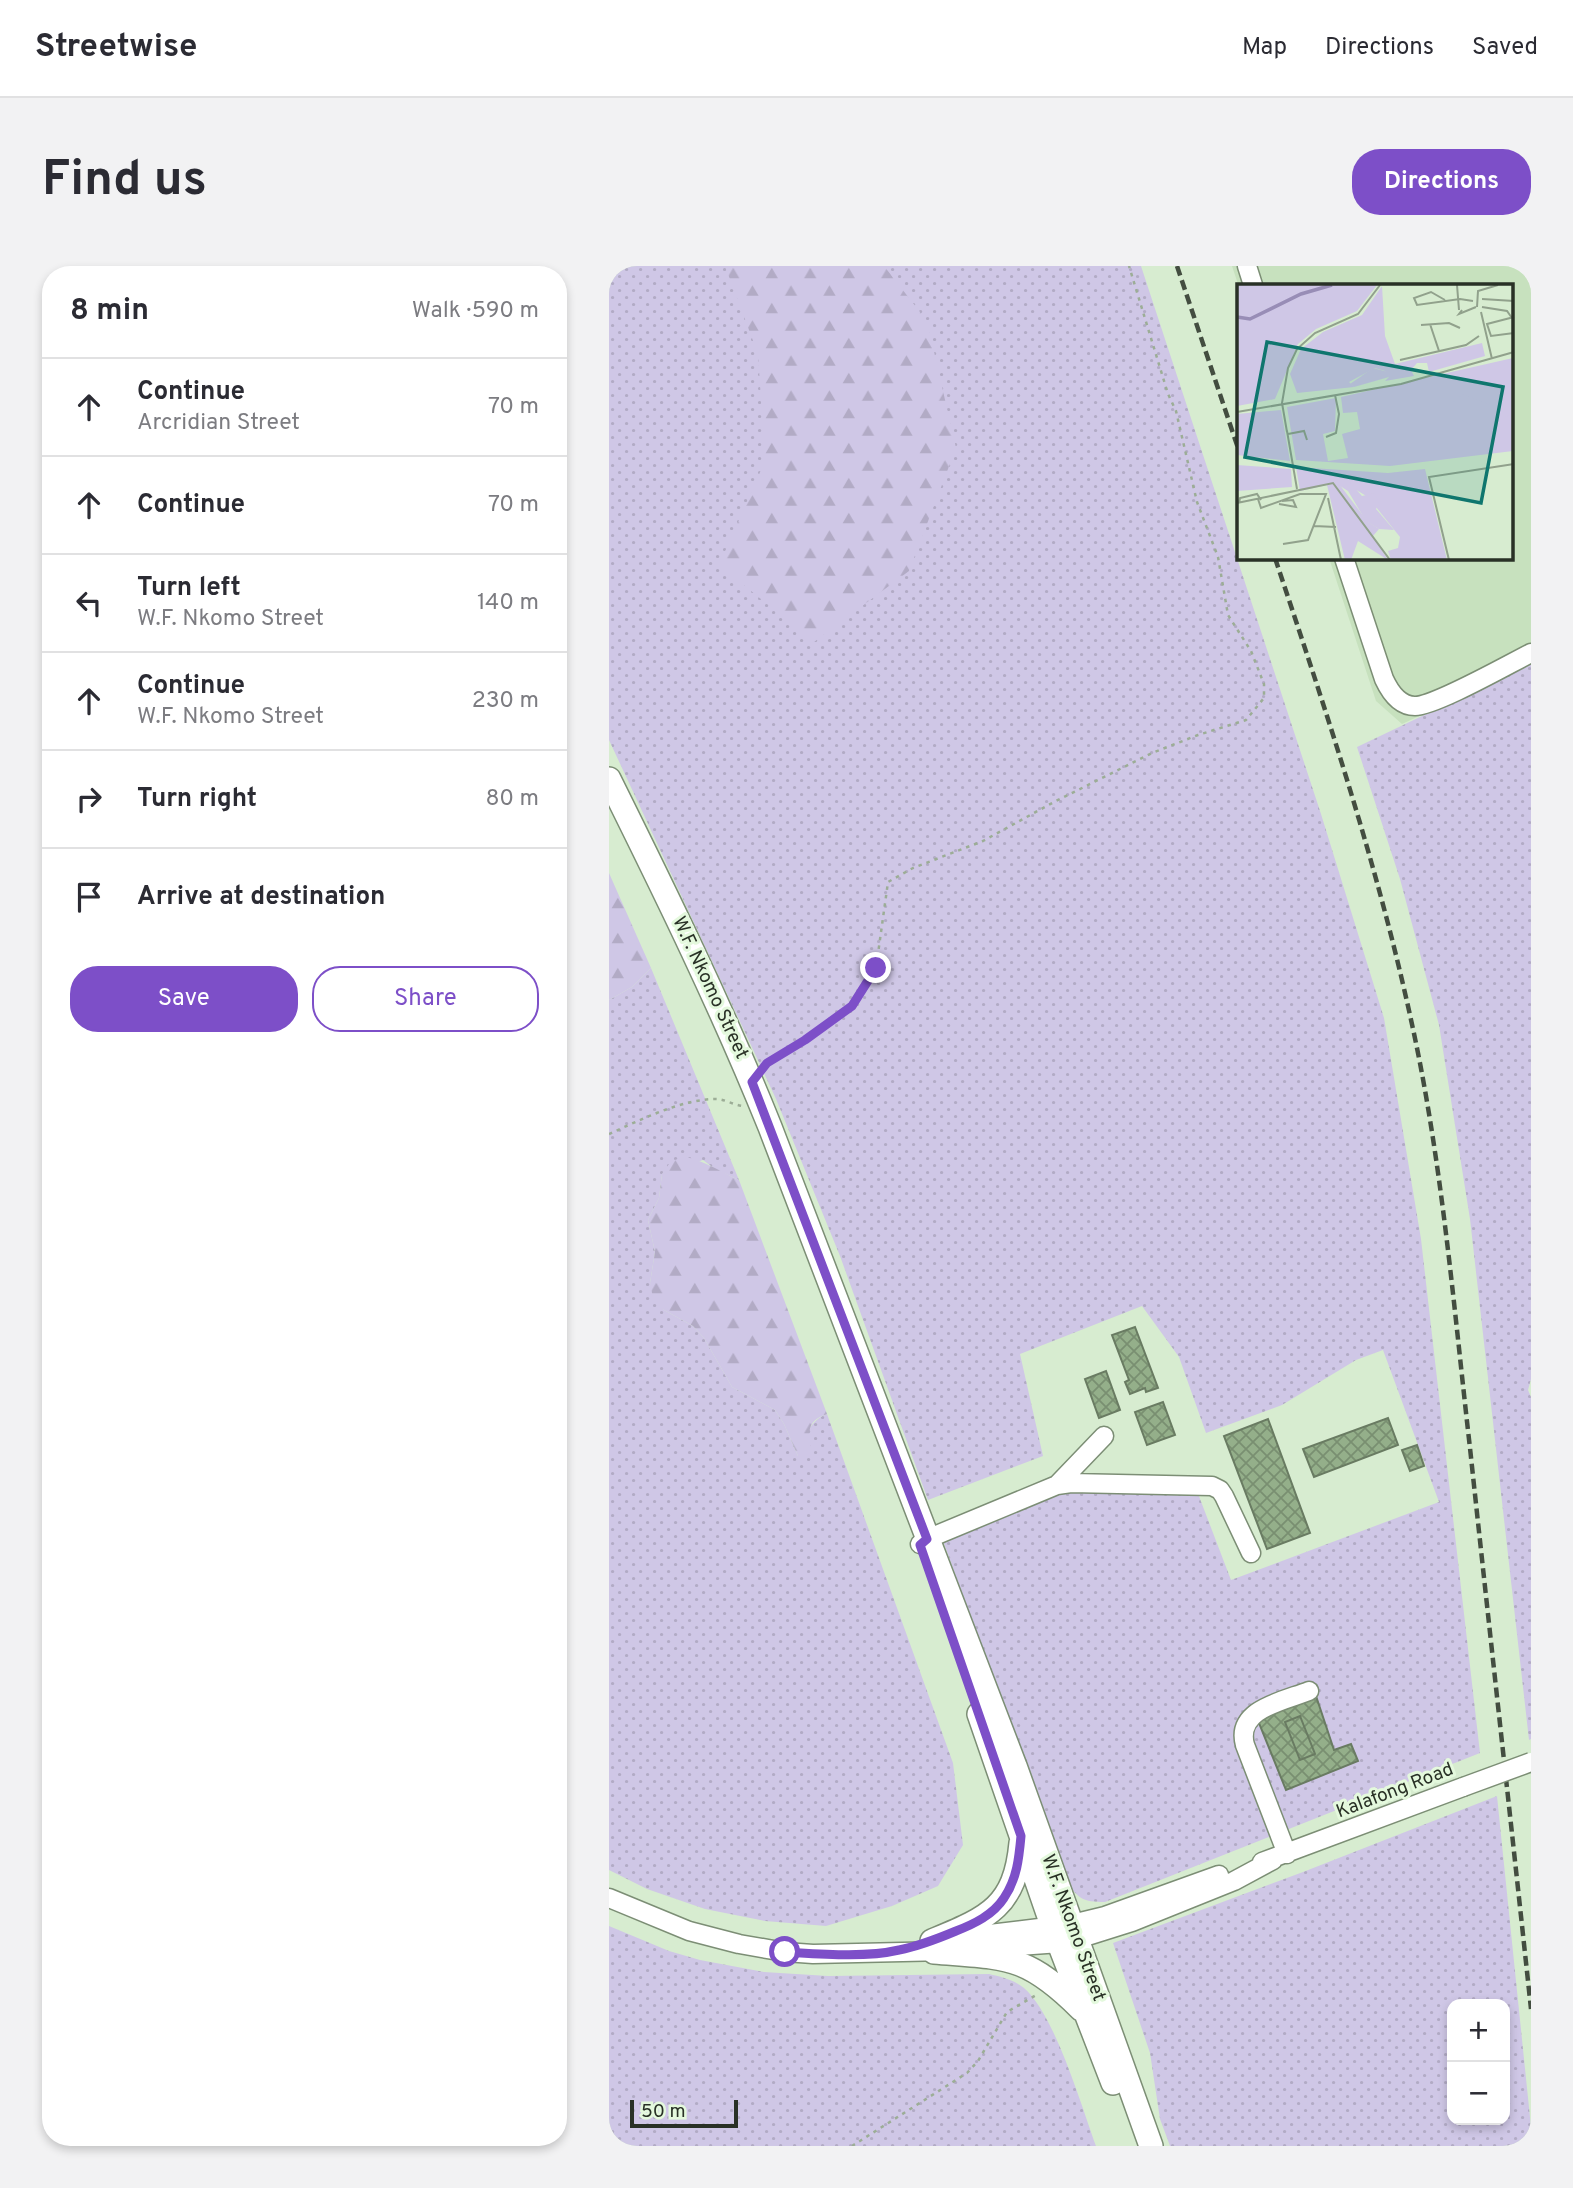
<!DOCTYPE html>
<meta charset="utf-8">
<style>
:root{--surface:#fff;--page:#f2f2f3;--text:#2b2b33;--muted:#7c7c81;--line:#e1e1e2;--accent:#7d4fc8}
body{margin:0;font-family:Overpass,sans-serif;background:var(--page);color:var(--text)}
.controls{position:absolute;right:21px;bottom:21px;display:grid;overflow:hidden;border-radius:14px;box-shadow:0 4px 10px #0003}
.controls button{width:63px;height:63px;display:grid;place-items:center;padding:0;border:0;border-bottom:2px solid var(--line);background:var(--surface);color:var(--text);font:35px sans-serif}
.scale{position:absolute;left:21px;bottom:18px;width:108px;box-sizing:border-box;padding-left:7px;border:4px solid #293126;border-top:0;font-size:19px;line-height:24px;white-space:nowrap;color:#293126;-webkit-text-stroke:5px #e4f9dd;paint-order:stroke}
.stop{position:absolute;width:21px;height:21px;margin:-16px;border:5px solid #7d4fc8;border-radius:50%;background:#fff}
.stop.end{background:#7d4fc8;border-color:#fff;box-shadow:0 2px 7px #0008}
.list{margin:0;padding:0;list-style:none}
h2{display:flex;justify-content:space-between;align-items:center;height:91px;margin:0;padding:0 28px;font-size:30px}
h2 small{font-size:23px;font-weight:400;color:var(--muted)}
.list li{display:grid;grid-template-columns:46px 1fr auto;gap:21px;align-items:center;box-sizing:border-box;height:98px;padding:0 28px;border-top:2px solid var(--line)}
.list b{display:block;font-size:26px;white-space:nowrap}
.list p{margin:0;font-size:23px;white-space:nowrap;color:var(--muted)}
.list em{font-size:23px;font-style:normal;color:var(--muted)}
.actions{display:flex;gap:14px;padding:21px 28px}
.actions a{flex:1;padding:16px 0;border:2px solid var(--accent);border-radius:28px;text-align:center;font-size:24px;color:var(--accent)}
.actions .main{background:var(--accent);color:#fff}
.icon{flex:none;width:38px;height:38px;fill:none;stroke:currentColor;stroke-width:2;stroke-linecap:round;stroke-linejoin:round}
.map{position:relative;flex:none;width:922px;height:1880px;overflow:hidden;border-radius:28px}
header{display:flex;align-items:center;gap:42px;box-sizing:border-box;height:98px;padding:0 35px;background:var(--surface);border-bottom:2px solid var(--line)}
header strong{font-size:33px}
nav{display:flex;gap:38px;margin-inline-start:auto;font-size:24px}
.intro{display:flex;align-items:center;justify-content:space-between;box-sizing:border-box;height:168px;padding:0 42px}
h1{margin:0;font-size:49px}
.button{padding:18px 32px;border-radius:28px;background:var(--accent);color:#fff;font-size:24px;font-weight:700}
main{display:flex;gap:42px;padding:0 42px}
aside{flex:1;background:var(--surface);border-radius:28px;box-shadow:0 4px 10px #0003}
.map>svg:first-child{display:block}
</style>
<header>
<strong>Streetwise</strong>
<nav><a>Map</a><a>Directions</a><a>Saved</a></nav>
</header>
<div class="intro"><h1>Find us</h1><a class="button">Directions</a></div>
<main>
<aside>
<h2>8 min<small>Walk · 590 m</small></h2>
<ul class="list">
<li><svg class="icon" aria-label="ahead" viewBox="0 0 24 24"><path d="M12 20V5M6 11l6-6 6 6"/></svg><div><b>Continue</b><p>Arcridian Street</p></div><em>70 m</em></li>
<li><svg class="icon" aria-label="ahead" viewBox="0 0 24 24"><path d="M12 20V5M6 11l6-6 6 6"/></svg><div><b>Continue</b></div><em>70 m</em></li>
<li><svg class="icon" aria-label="left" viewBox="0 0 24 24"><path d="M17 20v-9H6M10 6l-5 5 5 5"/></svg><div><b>Turn left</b><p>W.F. Nkomo Street</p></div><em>140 m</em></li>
<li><svg class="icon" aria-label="ahead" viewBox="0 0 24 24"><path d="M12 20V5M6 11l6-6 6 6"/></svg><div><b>Continue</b><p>W.F. Nkomo Street</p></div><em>230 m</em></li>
<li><svg class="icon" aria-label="right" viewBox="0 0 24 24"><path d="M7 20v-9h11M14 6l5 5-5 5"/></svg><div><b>Turn right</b></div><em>80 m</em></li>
<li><svg class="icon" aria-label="arrive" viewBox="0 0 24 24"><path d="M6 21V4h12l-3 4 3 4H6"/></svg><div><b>Arrive at destination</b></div></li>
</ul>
<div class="actions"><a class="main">Save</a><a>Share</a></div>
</aside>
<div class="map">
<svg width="922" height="1880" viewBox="0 0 922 1880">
<defs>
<pattern id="grass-dots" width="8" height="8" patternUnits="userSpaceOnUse" patternTransform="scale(1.75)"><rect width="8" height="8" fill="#cfc7e6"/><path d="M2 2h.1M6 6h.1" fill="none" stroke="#b2abc5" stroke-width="1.8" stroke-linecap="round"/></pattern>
<pattern id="forest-firs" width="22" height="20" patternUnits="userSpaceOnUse" patternTransform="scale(1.75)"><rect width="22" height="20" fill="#cfc7e6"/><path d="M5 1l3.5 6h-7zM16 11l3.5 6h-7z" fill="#b2abc5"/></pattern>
<pattern id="building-cross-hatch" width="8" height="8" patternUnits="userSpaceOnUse" patternTransform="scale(1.75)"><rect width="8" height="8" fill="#94af8a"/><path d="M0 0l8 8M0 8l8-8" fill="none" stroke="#798f71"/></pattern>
</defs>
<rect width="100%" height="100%" fill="#d7ecd0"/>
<path fill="#c7e1be" d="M623,0H922V398L793,458L767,435L720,292H903V19L630,21Z"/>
<path fill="url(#grass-dots)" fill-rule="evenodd" d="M0,0H532L712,548L775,752L812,973L871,1487L496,1636C473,1636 470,1633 457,1615L333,1272L452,1223L588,1225L622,1314L830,1236L774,1084L747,1094L673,1139L597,1167L570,1091L533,1040L411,1088L434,1190L319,1234L231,990L167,833L0,474Z
M922,398V1113L919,1124L922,1131V1473L920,1474L861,953L830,759L791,613L748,481Z
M42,702L130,914L106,903L94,894L53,908L50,932L39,954L46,986L41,1017L55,1044L84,1060L95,1072L123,1121L166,1144L175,1158L189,1190C196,1173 199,1155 218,1148L344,1497L354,1579L329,1620L283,1640L217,1660L156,1655L96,1643L38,1623L0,1604V734L23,721Z
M888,1530L922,1861V1880H561L551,1853L541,1787L504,1677L694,1606ZM843,1738H896V1854H843Z
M0,1660L60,1685L91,1694L155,1706L219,1710L380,1708C393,1711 405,1714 415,1722C446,1749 472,1839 487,1880H0Z"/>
<path fill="url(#forest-firs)" d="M116,0H275L318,55L347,182L300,305L205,376L110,299L156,195L149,88Z
M0,607L42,702L23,721L0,734Z
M77,891C96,895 112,906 130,914L218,1148C196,1156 200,1166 202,1187L196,1191L189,1190L175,1158L166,1144L123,1121L95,1072L84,1060L55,1044L44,1032L41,1017L46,986L39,954L50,932L53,908L62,895Z"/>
<path fill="url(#building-cross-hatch)" stroke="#697b62" stroke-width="2" fill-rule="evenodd" d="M526,1061L549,1122L537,1126L536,1122L521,1128L516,1116L520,1114L503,1069Z
M497,1105L511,1144L490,1152L476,1113Z
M554,1136L566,1169L538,1179L526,1146Z
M779,1152L789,1179L705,1211L694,1183Z
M659,1153L701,1267L658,1283L615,1170Z
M808,1179L815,1200L801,1205L793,1184Z
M707,1430L725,1484L742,1478L749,1495L677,1524L648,1452ZM691,1450L706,1488L691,1494L676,1456Z
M691,1450L706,1488L691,1494L676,1456Z"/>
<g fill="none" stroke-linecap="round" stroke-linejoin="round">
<defs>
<path id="minor" d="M638,0L644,19
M735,292L775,413C781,426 790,440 806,440C826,440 900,398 922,387
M448,1219L495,1170
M311,1278L318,1273L448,1219L462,1217L603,1220L611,1224L615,1230L642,1287
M678,1588L636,1479C626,1443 675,1435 700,1425
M653,1596L854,1521
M0,1632L80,1665L130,1678L176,1686L204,1688L338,1685
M339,1673L463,1658L496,1650L610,1609
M370,1683L451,1677L469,1673L523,1656L625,1615L664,1594"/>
<path id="major" d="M0,513C57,628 113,742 161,861L406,1500L542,1880
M370,1448L444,1662L504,1817
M323,1675C378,1652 406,1642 412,1577
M325,1686C398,1692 417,1688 472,1743"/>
</defs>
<use href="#minor" stroke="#7c8e75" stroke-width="21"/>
<use href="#major" stroke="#7c8e75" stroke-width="26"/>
<path stroke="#9cad96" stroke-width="2.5" stroke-dasharray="3.5 5" stroke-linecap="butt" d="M156,800L243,740L267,702L279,616L304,602L374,575L445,536L543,487L589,469L637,454L655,432V418L642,385L619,349L609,291L588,236L567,145L559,128L520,0
M0,868C31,854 73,833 107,833C116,833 124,839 134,840
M243,1880L358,1807L369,1795L398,1746L429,1728"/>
<use href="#minor" stroke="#fff" stroke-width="18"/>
<use href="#major" stroke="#fff" stroke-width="23"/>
<path stroke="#434d40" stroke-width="4.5" stroke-dasharray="10 5" stroke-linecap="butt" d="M568,0L630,185
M666,292C721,457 776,621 810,792C835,920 846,1052 861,1182C881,1369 902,1556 922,1743"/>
<defs>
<path id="minor-bridge" d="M854,1521L922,1496"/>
</defs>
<use href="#minor-bridge" stroke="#7c8e75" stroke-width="21" stroke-linecap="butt"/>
<use href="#minor-bridge" stroke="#fff" stroke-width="18"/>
</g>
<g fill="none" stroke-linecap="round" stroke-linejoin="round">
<path stroke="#7d4fc8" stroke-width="9" d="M176,1686C211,1688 256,1692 290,1684C310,1680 328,1673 347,1665C365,1658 384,1649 395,1632C408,1613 410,1592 412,1570L311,1279L318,1273L143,816L158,797L196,774L243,740L267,702"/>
</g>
<g text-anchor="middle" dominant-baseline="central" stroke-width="6" stroke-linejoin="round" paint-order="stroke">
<g font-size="19" fill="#293126" stroke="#e4f9dd">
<text transform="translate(101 722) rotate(65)">W.F. Nkomo Street</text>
<text transform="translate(786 1525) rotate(-21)">Kalafong Road</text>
<text transform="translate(464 1662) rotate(70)">W.F. Nkomo Street</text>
</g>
</g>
<g transform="translate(628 18)">
<rect width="276" height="276" fill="#d7ecd0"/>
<path d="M0,1H140L120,27L79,45L61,60L38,115L0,122ZM145,2L148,52L158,80L245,59L248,72L192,88L190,79H180L174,86L177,92L148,97L152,93L148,87L138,84L112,98L117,103L60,109L53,90L64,65L86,48L125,31ZM276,74V167L153,182L59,176L50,123L99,114L98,147L86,150L91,177L111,174L105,150L123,145L120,128L106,129L104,113ZM44,126L53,177L0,171V130ZM0,181L54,185L55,203L0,207ZM59,183L151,189L188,185L210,276H154L151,267L161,264L163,253L131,213L96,192L131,238L142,245L136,252L151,276L121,257L114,276H108L90,201L63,207Z" fill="#cfc7e6"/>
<path d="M136,84L151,88L152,93L117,103L113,100ZM226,110L252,120L276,116V129L252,142H235L221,134L214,120ZM93,190L110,195L125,212L138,209L142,219L139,225L157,246L142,245L129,237L111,207L92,195Z" fill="#cfc7e6"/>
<path fill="none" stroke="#988db6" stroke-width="3.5" d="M0,33L13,35L64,10L95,1"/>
<path fill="none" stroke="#91a18c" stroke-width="2" d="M220,1L222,26M245,15L277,17M208,16L194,8L177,14L180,21L223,15L236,17M240,23L241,7L261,1M245,23L270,27L275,34M225,26L222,30L239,23M244,28L255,75M277,33L250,40L254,52L277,49M193,40L202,67M184,41L212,39L223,44M163,76L229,61L242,52M0,128L164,100L277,68M50,147L60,205M50,148L45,119L51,84L60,65L78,49L121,30L143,1M51,150L67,147L70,156M89,153L99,149L102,130L98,111M91,214L104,276M21,215L24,224L63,210H89L71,256L46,260M0,219L96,199L153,276M2,219L3,214L20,210L24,216M42,220L59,223L56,216L45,217M77,242L99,243M212,276L192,193L277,180"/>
<path fill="#0f766e" fill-opacity="0.15" stroke="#0f766e" stroke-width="3.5" d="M30,58L266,103L244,219L8,173Z"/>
<rect width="276" height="276" fill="none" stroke="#293126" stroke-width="3.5"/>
</g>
</svg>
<div class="controls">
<button>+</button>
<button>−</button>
</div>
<div class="scale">50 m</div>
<div class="stop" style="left:176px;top:1686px"></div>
<div class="stop end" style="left:267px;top:702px"></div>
</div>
</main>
